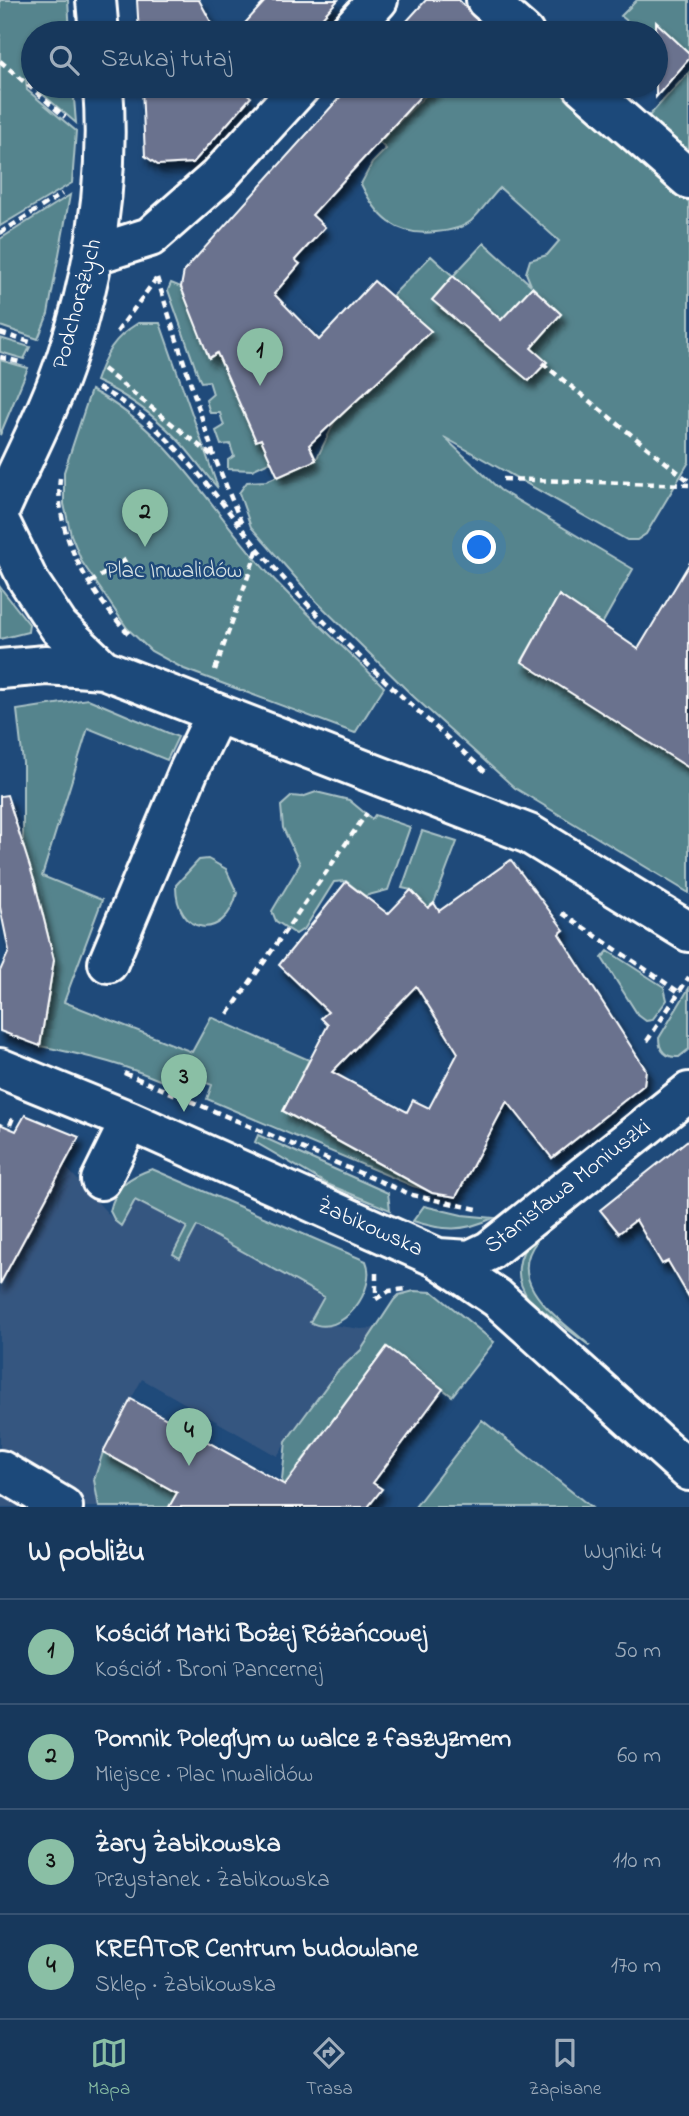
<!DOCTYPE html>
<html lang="pl">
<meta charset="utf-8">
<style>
:root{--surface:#17385c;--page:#244365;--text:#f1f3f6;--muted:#9eacbb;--line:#365272;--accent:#8abfa5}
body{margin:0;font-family:"Indie Flower",sans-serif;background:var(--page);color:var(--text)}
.you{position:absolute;left:480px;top:548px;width:24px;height:24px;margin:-18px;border:5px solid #fff;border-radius:50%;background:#1a73e8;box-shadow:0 0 0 10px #1a73e833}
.badge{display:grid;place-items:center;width:46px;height:46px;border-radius:50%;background:var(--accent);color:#111;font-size:23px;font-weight:700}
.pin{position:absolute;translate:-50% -58px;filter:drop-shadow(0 2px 4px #0008)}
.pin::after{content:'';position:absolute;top:37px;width:24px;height:21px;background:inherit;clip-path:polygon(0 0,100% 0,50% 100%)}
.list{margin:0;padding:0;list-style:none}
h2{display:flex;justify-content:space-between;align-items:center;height:91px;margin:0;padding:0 28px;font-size:30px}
h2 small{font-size:23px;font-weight:400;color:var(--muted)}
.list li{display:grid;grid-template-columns:46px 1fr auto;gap:21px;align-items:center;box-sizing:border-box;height:105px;padding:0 28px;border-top:2px solid var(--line)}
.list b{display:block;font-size:26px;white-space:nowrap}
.list p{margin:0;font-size:23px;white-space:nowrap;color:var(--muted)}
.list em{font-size:23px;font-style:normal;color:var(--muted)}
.icon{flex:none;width:38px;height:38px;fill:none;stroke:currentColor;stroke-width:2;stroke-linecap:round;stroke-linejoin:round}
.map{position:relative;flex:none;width:689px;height:1507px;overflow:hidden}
.search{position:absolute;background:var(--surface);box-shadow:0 2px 5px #0004;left:21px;right:21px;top:21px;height:77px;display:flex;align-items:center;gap:18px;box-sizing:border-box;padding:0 24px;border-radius:38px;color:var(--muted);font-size:26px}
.sheet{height:511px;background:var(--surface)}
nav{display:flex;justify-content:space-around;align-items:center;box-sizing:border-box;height:98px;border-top:2px solid var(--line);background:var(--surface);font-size:19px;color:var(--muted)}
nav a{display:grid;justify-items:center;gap:4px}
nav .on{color:var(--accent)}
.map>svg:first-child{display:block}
</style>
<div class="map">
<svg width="689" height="1507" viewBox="0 0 689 1507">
<defs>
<filter id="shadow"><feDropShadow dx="4.5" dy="8" stdDeviation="3.5" flood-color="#0009"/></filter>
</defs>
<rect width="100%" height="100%" fill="#1f4a7a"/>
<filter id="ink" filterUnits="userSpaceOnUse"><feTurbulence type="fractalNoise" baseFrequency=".0143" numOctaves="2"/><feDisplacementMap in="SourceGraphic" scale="14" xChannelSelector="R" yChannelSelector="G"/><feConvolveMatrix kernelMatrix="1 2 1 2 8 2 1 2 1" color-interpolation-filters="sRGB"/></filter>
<g filter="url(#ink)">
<path fill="#365680" d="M64,1165L120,1227L135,1200L187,1228L174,1254L179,1257L196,1226L324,1298L311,1322L361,1329L376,1328L361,1350L336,1372L277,1456L142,1379L98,1460L94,1487L99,1507H0V1284Z"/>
<path fill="#55848d" stroke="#aac2c6" stroke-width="2" fill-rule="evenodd" d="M0,0H68L70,33H33V86H73L76,123L26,80L27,90L76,131L72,183L0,226Z
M637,0H689V53L676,41L665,53L656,45V33H642L621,16Z
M689,72V153L680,150L650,127L648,117Z
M435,86H556L689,202V462L646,534L637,540H627L444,437L500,490L633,569L602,624L559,596L522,661L689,767V893L515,788L414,697L316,601L251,527L239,493L247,482L266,481L316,460L335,421L431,331L391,297L431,256L453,276L484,243L531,285L526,273L530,260L547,255L559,241L500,188C490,198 482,211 471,221C461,229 448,231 436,232C396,237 377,217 361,184L372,163L386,149L379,142ZM453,276L501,320L532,287L561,314L513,367L432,300Z
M70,195L48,314L38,339L0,326V239Z
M171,283L181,287L209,357L217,353L256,441L261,439L271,461L252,470L228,469V460L234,456L230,444L221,445L216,431L224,426L220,413H210L206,400L213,394L209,381L201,382L199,378L168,290Z
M138,323H160L218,488C203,472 191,453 176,438C152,413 126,395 96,381C106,353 112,339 138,323Z
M0,338L30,347L24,359L0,352Z
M0,360L28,368L0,435Z
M91,390C174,434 208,508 269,574C305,613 346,649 384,687L355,733L184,669L151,651L127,628L82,562L71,535L64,504V472Z
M0,587L29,624L28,632L0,639Z
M88,699L178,737L167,760L88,728L42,876L102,900L64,1002L192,1052L211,1017L309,1060L283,1111L405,1178L415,1161L464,1182L456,1197L413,1186L207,1099L212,1085L180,1073L175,1087C129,1065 89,1056 40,1046L51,980L50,943L23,845V763L17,710Z
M316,792L349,800L372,819L375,815L410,827L388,890L365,896L346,881L334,882L305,928L296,934L276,921L272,911L300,864L283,828L281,806L292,796L302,797Z
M422,831L457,842L434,903L428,908L411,890L402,888Z
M208,859L226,869L237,893C225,943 175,935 176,885L199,860Z
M608,951L664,987L667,1000L652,1020L646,1021L638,1015L602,958Z
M689,988V1049L679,1057C666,1058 659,1051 659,1038Z
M258,1135L388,1193L390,1210L327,1184L255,1142Z
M152,1169L366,1261C378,1288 342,1340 310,1322L324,1297L197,1226L180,1258L173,1254L187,1227L135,1200L121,1226L115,1221L110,1211C116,1185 129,1177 152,1169Z
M424,1206L462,1215L493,1218C463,1232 444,1231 413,1221Z
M534,1235L537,1241C503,1284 561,1319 590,1346L530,1301C513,1278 516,1257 534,1235Z
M414,1291L433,1292L494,1342L452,1396L387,1347L281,1489L286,1441L337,1372L361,1350L394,1300L399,1295Z
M482,1420L591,1507H415Z
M103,1452L177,1493L169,1507H99L94,1480Z"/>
<path fill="#6b728e" stroke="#fff" stroke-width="2" fill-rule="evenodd" filter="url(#shadow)" d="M137,0H199L217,33H139Z
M266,0H338L308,33H236Z
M426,0H459L485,28L481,33H396Z
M656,22L689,53V59L656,97Z
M142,86H238L251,97L193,163L158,165L145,156Z
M350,86H435L429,93L426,90L312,215L325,227L295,260L300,264L274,294L319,340L374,281L431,331L309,445L316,460L278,477L261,439L256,441L217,353L209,358L181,287L184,271Z
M453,276L501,320L532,287L561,314L531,348L547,362L529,381L432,300Z
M689,564V768L522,662L559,595L638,649Z
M7,795L35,883L54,960L40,1046L0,1031V971L9,951L0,907V796Z
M511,860L564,930L559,934L646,1070L644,1085L552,1158L507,1101L456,1197L432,1193L283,1111L328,1025L321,1018L328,1012L279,965L346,882L388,914L411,890L428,908L434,903L439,911ZM416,986L458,1053L429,1108L413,1100L407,1112L332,1072Z
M25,1115L79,1137L0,1284V1124L16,1131Z
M689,1139V1297L668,1261L662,1264L636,1220L619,1233L600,1210Z
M387,1347L443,1389L373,1483L382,1489L368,1507H169L177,1493L103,1452L131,1399L285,1485Z"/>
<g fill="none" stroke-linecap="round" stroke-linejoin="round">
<defs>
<path id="minor" d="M96,0L99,33
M486,0L524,33
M348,33L378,0
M583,86L689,179
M96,254L150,237L218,177L301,86
M0,510C23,458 51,407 68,353C96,266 110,178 103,86
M0,522L28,580L59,627L103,669L529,834L689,932
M0,669L46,665L103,669
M108,963L189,770L216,714
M0,1068L130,1121L438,1258L497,1298L689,1471
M101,1180L130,1121
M438,1258L470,1260L489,1251L689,1092
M0,1470L63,1507"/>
</defs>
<use href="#minor" stroke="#fff" stroke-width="44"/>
<path stroke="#fff" stroke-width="4.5" stroke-dasharray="7 5" stroke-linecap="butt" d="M0,61L65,117
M0,233L62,194
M157,278L214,456L243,527
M117,332L156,279
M0,333L33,343
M0,357L23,363
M542,363L689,481
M103,369L211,455
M98,388C173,425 218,503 271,564C337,640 413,707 488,774
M60,478C54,537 92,595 130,635
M503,479L689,485
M90,583L130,557
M215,670L258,548
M562,913L679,992
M228,1014L367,813
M647,1041L689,977
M124,1073L412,1195L477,1209
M10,1125L14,1115
M376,1273V1298
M376,1299L389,1291L408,1289"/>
<use href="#minor" stroke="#1f4a7a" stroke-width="38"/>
</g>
</g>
<g text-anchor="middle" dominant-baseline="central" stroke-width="5" stroke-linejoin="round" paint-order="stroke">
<g font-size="23" fill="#fff" stroke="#1f4a7a">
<text transform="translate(78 304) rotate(-75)">Podchorążych</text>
<text transform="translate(568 1187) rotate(-38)">Stanisława Moniuszki</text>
<text transform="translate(370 1228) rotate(24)">Żabikowska</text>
</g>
<g font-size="23" fill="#d4e0e2" stroke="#1f4a7a">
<text x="174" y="571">Plac Inwalidów</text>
</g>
</g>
</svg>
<div class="you"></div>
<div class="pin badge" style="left:260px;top:386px">1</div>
<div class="pin badge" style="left:145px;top:547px">2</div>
<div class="pin badge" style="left:184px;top:1112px">3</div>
<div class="pin badge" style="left:189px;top:1466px">4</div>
<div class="search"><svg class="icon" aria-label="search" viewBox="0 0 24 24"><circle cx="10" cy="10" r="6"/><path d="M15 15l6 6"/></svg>Szukaj tutaj</div>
</div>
<section class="sheet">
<h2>W pobliżu<small>Wyniki: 4</small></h2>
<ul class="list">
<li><span class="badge">1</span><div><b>Kościół Matki Bożej Różańcowej</b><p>Kościół · Broni Pancernej</p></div><em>50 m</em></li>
<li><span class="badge">2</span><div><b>Pomnik Poległym w walce z faszyzmem</b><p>Miejsce · Plac Inwalidów</p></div><em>60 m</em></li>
<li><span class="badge">3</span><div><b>Żary Żabikowska</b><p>Przystanek · Żabikowska</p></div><em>110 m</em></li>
<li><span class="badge">4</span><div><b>KREATOR Centrum budowlane</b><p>Sklep · Żabikowska</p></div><em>170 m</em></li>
</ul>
</section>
<nav>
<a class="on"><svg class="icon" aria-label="map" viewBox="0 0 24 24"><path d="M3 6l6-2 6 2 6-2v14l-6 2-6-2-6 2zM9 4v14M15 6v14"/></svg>Mapa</a>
<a><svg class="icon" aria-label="directions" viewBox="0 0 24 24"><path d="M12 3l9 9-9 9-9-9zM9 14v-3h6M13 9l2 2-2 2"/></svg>Trasa</a>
<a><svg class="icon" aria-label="saved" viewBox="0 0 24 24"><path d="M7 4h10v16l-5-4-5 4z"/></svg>Zapisane</a>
</nav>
